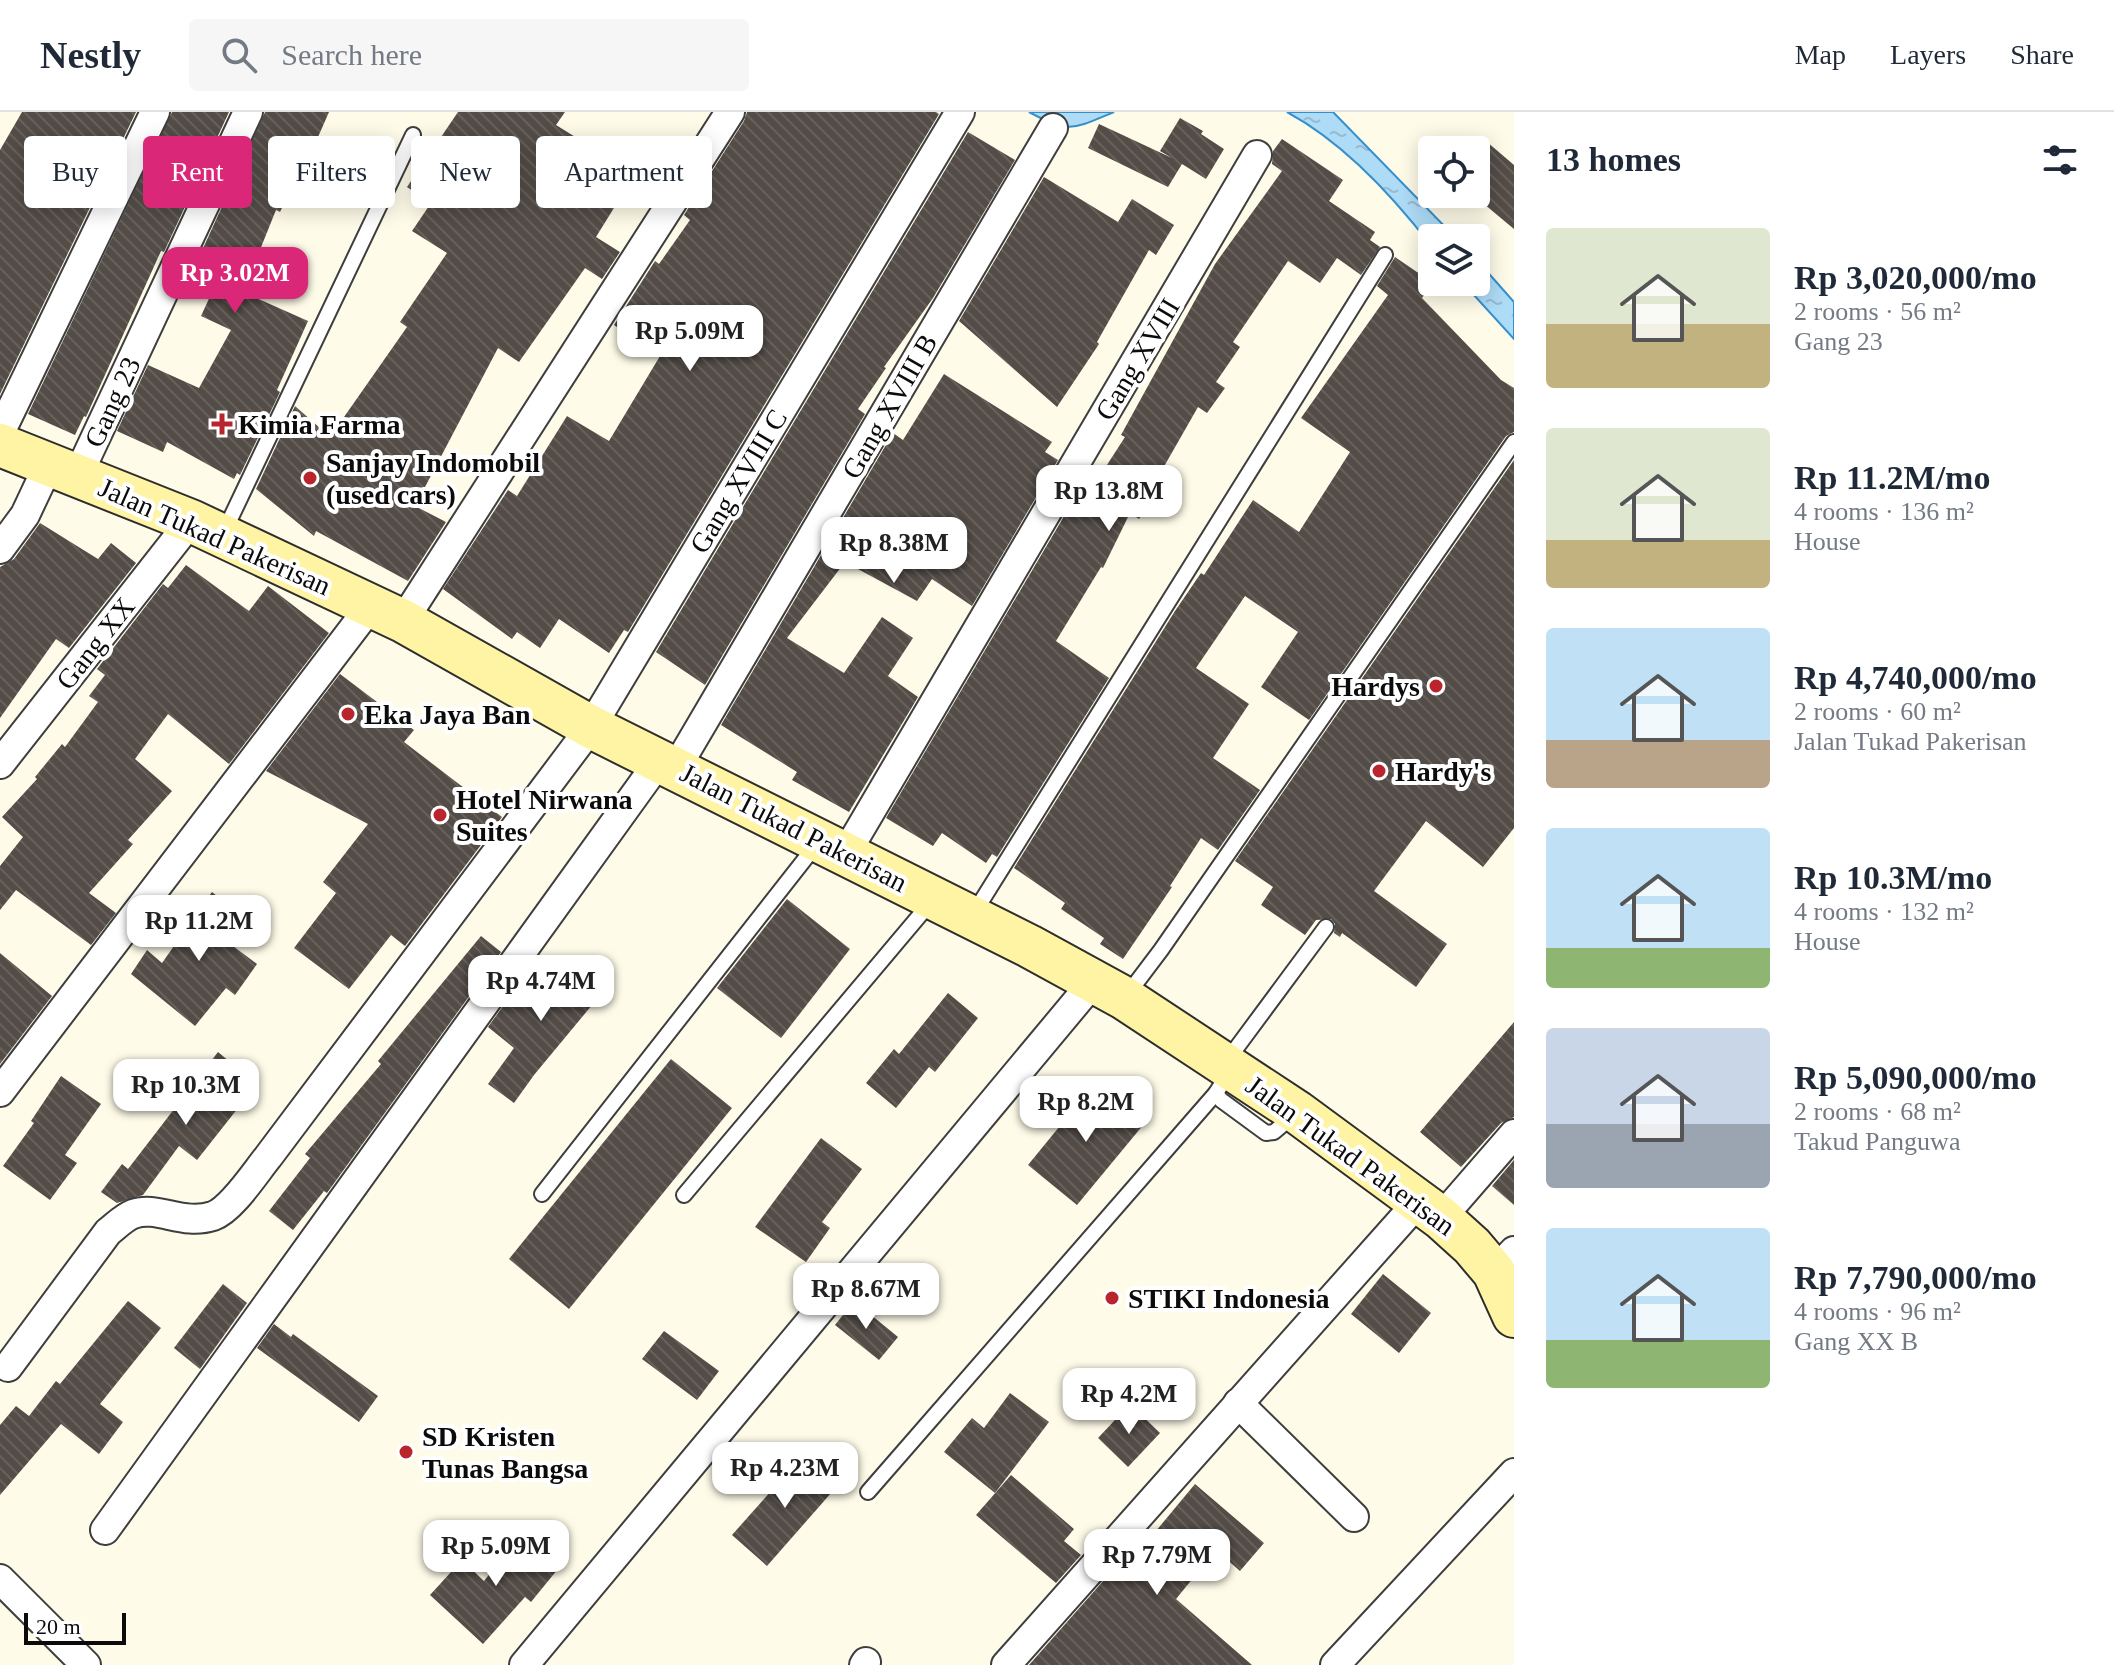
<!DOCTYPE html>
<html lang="en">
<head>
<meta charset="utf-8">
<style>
	body { margin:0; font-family:Georgia,serif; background:#f6f6f7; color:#1f2937; height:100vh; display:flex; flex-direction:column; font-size:30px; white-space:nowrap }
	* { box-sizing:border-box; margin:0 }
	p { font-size:26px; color:#747a83 }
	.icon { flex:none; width:44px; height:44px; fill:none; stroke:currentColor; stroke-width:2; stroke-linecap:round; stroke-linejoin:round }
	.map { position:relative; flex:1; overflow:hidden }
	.panel { display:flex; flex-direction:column; background:#fff; width:600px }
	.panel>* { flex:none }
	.banner { position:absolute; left:24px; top:24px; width:760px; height:72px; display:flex; gap:16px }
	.tools { position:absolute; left:1418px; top:24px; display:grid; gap:16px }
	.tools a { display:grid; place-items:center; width:72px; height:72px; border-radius:8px; background:#fff; box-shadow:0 4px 20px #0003; font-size:40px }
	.scale { position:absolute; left:24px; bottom:20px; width:102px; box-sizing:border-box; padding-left:8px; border:4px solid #0b0b0b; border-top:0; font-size:22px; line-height:28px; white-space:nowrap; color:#0b0b0b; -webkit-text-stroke:6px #fff; paint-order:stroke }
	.price { position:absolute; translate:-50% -68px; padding:0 18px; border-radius:16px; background:#fff; color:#222; font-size:26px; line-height:52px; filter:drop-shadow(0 2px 4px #0008) }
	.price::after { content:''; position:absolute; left:50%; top:48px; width:24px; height:18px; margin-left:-12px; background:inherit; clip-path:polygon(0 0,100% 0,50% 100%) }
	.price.selected { background:#db2777; color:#fff }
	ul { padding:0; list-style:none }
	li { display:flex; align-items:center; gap:24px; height:200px; padding:0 32px }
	li span { display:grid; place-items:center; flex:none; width:224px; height:160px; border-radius:8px; color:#555 }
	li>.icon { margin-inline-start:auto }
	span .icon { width:96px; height:96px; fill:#fffc; stroke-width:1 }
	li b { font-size:34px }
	h2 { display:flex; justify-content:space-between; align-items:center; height:96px; padding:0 32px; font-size:34px }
	.chip { padding:0 28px; border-radius:8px; background:#fff; box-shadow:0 4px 20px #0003; font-size:28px; line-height:72px }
	.chip.selected { background:#db2777; color:#fff }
	header { display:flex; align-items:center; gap:48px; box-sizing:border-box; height:112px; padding:0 40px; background:#fff; border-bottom:2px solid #e0e1e3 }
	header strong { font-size:38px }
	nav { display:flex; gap:44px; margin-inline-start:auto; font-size:28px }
	.search { width:560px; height:72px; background:#f6f6f7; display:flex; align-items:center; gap:20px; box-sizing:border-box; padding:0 28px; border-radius:8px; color:#747a83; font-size:30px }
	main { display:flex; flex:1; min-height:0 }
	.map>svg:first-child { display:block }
	.water { fill:url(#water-ripples); stroke:#3591cd; stroke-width:2 }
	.building { fill:url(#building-back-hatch) }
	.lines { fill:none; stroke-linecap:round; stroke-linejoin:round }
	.lane-casing { stroke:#3e3e3e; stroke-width:18 }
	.street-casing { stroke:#3e3e3e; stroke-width:32 }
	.secondary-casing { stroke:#2d2d2d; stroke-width:46 }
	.lane { stroke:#fff; stroke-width:14 }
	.street { stroke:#fff; stroke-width:28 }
	.secondary { stroke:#fff4a4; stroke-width:42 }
	.poi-dot { fill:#ba242c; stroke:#fff; stroke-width:3 }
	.labels { text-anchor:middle; stroke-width:8; stroke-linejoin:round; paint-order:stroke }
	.street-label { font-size:28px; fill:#0b0b0b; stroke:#fff }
	.poi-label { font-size:28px; font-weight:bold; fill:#0b0b0b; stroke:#fff; text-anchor:start }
</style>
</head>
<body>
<header>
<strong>Nestly</strong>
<div class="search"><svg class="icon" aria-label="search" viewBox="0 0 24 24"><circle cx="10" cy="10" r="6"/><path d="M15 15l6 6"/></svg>Search here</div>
<nav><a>Map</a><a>Layers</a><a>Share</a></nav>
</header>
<main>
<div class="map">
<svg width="1514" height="1553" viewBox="0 0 1514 1553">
	<defs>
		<pattern id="water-ripples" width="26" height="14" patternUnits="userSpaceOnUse" patternTransform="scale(2)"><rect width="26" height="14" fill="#aedbf6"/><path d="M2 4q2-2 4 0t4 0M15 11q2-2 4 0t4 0" fill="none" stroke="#94bbd2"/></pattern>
		<pattern id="building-back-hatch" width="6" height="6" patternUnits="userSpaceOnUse" patternTransform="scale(2)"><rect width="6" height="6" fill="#534c47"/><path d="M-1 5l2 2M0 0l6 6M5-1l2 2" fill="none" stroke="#67615d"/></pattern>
	</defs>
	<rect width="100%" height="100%" fill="#fffbe9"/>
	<g class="water">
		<path d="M1029,0h85c-41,17 -44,22 -85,0z"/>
		<path d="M1287,0h46l123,126h-24v9c-39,-51 -88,-104 -145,-135z"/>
		<polygon points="1476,147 1514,190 1514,227 1462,170 1476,170"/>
	</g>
	<g class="building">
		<polygon points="22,0 136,0 0,282 0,38"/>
		<polygon points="172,0 229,0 164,140 161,139 86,305 84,304 75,323 28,302"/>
		<polygon points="265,0 329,0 300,66 297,65 280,100 276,98 243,180 308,209 277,278 280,280 240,363 237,361 234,367 167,330 163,340 117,319 148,253 199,276 231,218 201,204 219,165 195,154"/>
		<polygon points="458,0 565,0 556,13 635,62 596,125 620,140 602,167 585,156 519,250 498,236 415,394 446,410 408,469 316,419 314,424 256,377 295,294 330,325 407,215 400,210 447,141 412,119 431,91 407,75"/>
		<polygon points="747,0 936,0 939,2 628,520 624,518 609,541 559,507 540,536 517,520 512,527 443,477 508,378 517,384 567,304 609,329 660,244 614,213 655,149 659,152 690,108 684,103 744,9"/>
		<polygon points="1180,6 1203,19 1201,22 1224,37 1206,67 1182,52 1168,75 1088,36 1099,12 1172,46 1160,39"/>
		<polygon points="968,20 1015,48 933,186 884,255 886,256 858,297 865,302 705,573 656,540"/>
		<polygon points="1480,24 1514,53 1514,117 1472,82 1476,82 1476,38 1468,38"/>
		<polygon points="1282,27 1343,68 1329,89 1375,120 1370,128 1380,135 1361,163 1337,146 1320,171 1288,149 1233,230 1240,235 1216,270 1225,276 1207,301 1198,295 1162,358 1168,362 1139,407 1130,401 1103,456 1101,455 1056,529 1109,566 997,745 992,742 986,751 942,721 933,734 886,706 1086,367 1094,373 1125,325 1121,323 1215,152 1282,59 1272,52 1273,39"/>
		<polygon points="1044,65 1118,110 1132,87 1174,113 1156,143 1149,138 1097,230 1099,232 1057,295 959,209"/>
		<polygon points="1395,145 1433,171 1422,186 1501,268 1514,276 1514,320 1506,324 1309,608 1261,575 1298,520 1245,484 1196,556 1249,592 1213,646 1260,678 1218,738 1201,726 1170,774 1172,775 1123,847 1100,832 1104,826 1061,797 1065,791 1014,756 1175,499 1201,461 1204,463 1253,388 1299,420 1350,340 1301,306 1388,183 1377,174"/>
		<polygon points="944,262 1052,330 1045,340 1058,348 972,494 932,467 917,489 845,450 787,526 844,561 882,505 913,526 888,564 918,585 849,700 792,668 797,660 721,613 893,321 903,328"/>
		<polygon points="1514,348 1514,716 1483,755 1426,709 1374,779 1447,832 1416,875 1342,821 1340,825 1334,821 1335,812 1331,807 1316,808 1305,823 1261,793 1273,775 1235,749"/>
		<polygon points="40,411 98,447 111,431 136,451 69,536 56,527 0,606 0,455 14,447"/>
		<polygon points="186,453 249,499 268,474 329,521 229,652 168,602 135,647 172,679 128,728 133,732 89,781 116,801 91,833 16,778 0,798 0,754 23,725 2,705 37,667 35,665 62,632 65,635 98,590 89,584 105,563 97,557 163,472 168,476"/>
		<polygon points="340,562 414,618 404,630 502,705 405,834 391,823 349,877 294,836 336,781 323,770 368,712 266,659"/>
		<polygon points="212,780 247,809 229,831 257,852 235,883 226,876 195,914 131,862 147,838 162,851"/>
		<polygon points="787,787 850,837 781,926 717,876"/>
		<polygon points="481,824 501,840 327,1081 324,1079 293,1118 269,1099 310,1046 305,1042 381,952 378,949"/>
		<polygon points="0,841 52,884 0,952"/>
		<polygon points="571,845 607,875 534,963 514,991 488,972 514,936 488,915 527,861 546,876"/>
		<polygon points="948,881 978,906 935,960 929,955 896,996 866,971 894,937 899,942"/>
		<polygon points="1514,910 1514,1005 1501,1011 1461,1055 1420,1020"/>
		<polygon points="218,940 257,972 197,1048 179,1034 143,1083 117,1091 101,1080 122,1052 128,1057"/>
		<polygon points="671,947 732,996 569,1197 509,1147"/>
		<polygon points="61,964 101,992 65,1043 77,1051 50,1088 3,1054 34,1011 31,1009"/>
		<polygon points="1095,971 1144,1012 1077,1093 1028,1053"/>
		<polygon points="821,1026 862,1057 822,1110 830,1116 806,1150 755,1115"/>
		<polygon points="1514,1048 1514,1093 1492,1074"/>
		<polygon points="1383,1162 1431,1201 1399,1241 1351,1202"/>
		<polygon points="223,1172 247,1191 200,1257 174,1236"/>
		<polygon points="128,1189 161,1216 100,1292 123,1310 99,1342 61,1312 0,1383 0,1313 16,1294 29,1304 56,1269 60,1272"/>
		<polygon points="854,1189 898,1225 879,1248 835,1213"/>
		<polygon points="274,1212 291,1225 293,1222 378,1284 359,1310 257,1236"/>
		<polygon points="664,1219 719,1259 697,1288 642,1247"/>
		<polygon points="1010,1281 1049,1310 995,1381 944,1340 972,1306 984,1316"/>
		<polygon points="1130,1292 1160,1321 1128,1355 1098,1326"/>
		<polygon points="804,1342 839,1372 767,1454 732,1423"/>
		<polygon points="1011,1363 1074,1417 1064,1429 1081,1443 1056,1471 976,1403"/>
		<polygon points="1195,1372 1264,1431 1240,1459 1216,1438 1176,1487 1252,1553 1029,1553 1120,1450 1126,1455"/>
		<polygon points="523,1420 562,1452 531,1490 525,1485 483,1532 430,1483 462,1448 484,1469"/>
	</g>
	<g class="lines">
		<defs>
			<g id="lane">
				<polyline points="224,420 413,23"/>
				<polyline points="974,801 1385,143"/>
				<polyline points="1127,883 1161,838 1514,330"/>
				<polyline points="1226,950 1326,815"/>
				<polyline points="1221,973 1216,981 1221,988 1266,1021 1274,1020 1294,1003"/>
				<polyline points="542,1082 816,733"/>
				<polyline points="684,1083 931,790"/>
				<polyline points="868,1380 1216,981"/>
			</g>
			<g id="street">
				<polyline points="0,321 155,0"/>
				<polyline points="78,363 248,0"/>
				<polyline points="0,437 25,403 49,352"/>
				<polyline points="403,509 730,0"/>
				<polyline points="0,652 191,409"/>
				<polyline points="676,656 1053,16"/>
				<polyline points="846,741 1257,43"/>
				<polyline points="0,980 370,495"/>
				<polyline points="1441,1106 1514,1022"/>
				<polyline points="1494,1160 1514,1139"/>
				<path d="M8,1255l100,-135c8,-6 15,-14 25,-18 25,-9 49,12 80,2 19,-7 42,-43 55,-59l323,-430 369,-615"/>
				<polyline points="1238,1291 1354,1405"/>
				<polyline points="105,1418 660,648"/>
				<polyline points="0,1467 86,1553"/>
				<polyline points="524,1553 1094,869"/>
				<polyline points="864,1553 866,1550"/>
				<polyline points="1006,1553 1419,1089"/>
				<polyline points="1335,1553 1514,1361"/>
			</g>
			<polyline id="secondary" points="0,333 191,409 403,509 591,615 1029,834 1124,886 1297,1000 1441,1106 1472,1134 1494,1160 1514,1204"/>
		</defs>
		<use href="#lane" class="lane-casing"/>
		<use href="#street" class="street-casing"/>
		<use href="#secondary" class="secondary-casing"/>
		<use href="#lane" class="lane"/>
		<use href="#street" class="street"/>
		<use href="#secondary" class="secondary"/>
	</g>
	<g class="poi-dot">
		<path d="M218 300h8v8h8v8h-8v8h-8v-8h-8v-8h8z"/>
		<circle cx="310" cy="366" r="8"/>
		<circle cx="1436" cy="574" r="8"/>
		<circle cx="348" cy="602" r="8"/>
		<circle cx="1379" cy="659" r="8"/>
		<circle cx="440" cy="703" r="8"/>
		<circle cx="1112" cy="1186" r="8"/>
		<circle cx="406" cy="1340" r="8"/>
	</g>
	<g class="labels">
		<g class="street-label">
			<text transform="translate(1137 247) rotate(-59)" y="10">Gang XVIII</text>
			<text transform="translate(112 290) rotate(-65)" y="10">Gang 23</text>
			<text transform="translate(889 294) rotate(-60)" y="10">Gang XVIII B</text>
			<text transform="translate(738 369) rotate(-59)" y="10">Gang XVIII C</text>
			<text transform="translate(215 424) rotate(24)" y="10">Jalan Tukad Pakerisan</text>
			<text transform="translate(95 531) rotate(-52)" y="10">Gang XX</text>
			<text transform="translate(794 715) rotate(27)" y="10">Jalan Tukad Pakerisan</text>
			<text transform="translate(1351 1043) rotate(36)" y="10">Jalan Tukad Pakerisan</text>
		</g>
		<g class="poi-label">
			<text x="238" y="322">Kimia Farma</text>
			<text x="326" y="360">Sanjay Indomobil<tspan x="326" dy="32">(used cars)</tspan></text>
			<text x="1420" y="584" text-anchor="end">Hardys</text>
			<text x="364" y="612">Eka Jaya Ban</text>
			<text x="1395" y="669">Hardy's</text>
			<text x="456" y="697">Hotel Nirwana<tspan x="456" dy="32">Suites</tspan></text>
			<text x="1128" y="1196">STIKI Indonesia</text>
			<text x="422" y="1334">SD Kristen<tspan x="422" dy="32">Tunas Bangsa</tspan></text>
		</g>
	</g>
</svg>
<div class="tools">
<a><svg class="icon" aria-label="locate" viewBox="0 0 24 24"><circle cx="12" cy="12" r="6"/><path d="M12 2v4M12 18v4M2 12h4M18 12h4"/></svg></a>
<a><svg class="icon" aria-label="layers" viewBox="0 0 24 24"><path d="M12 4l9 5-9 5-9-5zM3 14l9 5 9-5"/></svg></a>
</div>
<div class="scale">20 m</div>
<b class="price selected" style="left:235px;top:203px">Rp 3.02M</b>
<b class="price" style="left:690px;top:261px">Rp 5.09M</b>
<b class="price" style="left:1109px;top:421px">Rp 13.8M</b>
<b class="price" style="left:894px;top:473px">Rp 8.38M</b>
<b class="price" style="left:199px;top:851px">Rp 11.2M</b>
<b class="price" style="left:541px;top:911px">Rp 4.74M</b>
<b class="price" style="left:186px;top:1015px">Rp 10.3M</b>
<b class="price" style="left:1086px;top:1032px">Rp 8.2M</b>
<b class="price" style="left:866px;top:1219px">Rp 8.67M</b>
<b class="price" style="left:1129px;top:1324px">Rp 4.2M</b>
<b class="price" style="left:785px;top:1398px">Rp 4.23M</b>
<b class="price" style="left:496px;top:1476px">Rp 5.09M</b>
<b class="price" style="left:1157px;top:1485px">Rp 7.79M</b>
<div class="banner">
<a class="chip">Buy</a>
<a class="chip selected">Rent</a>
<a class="chip">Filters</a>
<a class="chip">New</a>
<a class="chip">Apartment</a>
</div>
</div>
<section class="panel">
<h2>13 homes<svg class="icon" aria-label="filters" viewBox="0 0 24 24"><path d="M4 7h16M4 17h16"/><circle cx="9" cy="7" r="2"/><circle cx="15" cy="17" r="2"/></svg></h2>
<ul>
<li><span style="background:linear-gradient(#dfe7d0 60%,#c2b280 0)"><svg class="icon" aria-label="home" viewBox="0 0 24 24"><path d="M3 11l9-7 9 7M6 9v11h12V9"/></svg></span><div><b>Rp 3,020,000/mo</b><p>2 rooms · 56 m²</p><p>Gang 23</p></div></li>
<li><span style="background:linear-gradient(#dfe7d0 70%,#c2b280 0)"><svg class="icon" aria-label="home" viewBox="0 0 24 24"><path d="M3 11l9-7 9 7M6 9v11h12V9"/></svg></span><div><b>Rp 11.2M/mo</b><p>4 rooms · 136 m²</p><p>House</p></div></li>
<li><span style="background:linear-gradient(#bfe0f5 70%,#b9a48a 0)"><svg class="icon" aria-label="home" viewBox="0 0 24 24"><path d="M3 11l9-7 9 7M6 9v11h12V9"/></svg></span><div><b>Rp 4,740,000/mo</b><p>2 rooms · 60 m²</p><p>Jalan Tukad Pakerisan</p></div></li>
<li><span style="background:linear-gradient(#bfe0f5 75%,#8fb573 0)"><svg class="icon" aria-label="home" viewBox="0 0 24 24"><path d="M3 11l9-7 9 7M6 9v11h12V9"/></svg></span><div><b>Rp 10.3M/mo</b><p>4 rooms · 132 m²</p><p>House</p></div></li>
<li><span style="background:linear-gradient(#c9d6e8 60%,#9aa5b1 0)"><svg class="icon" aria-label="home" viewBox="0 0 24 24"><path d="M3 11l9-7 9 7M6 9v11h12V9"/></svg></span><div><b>Rp 5,090,000/mo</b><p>2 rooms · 68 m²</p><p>Takud Panguwa</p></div></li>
<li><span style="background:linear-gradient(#bfe0f5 70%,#8fb573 0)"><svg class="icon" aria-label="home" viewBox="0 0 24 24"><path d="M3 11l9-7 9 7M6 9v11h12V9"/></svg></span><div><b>Rp 7,790,000/mo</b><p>4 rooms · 96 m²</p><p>Gang XX B</p></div></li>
</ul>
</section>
</main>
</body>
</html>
